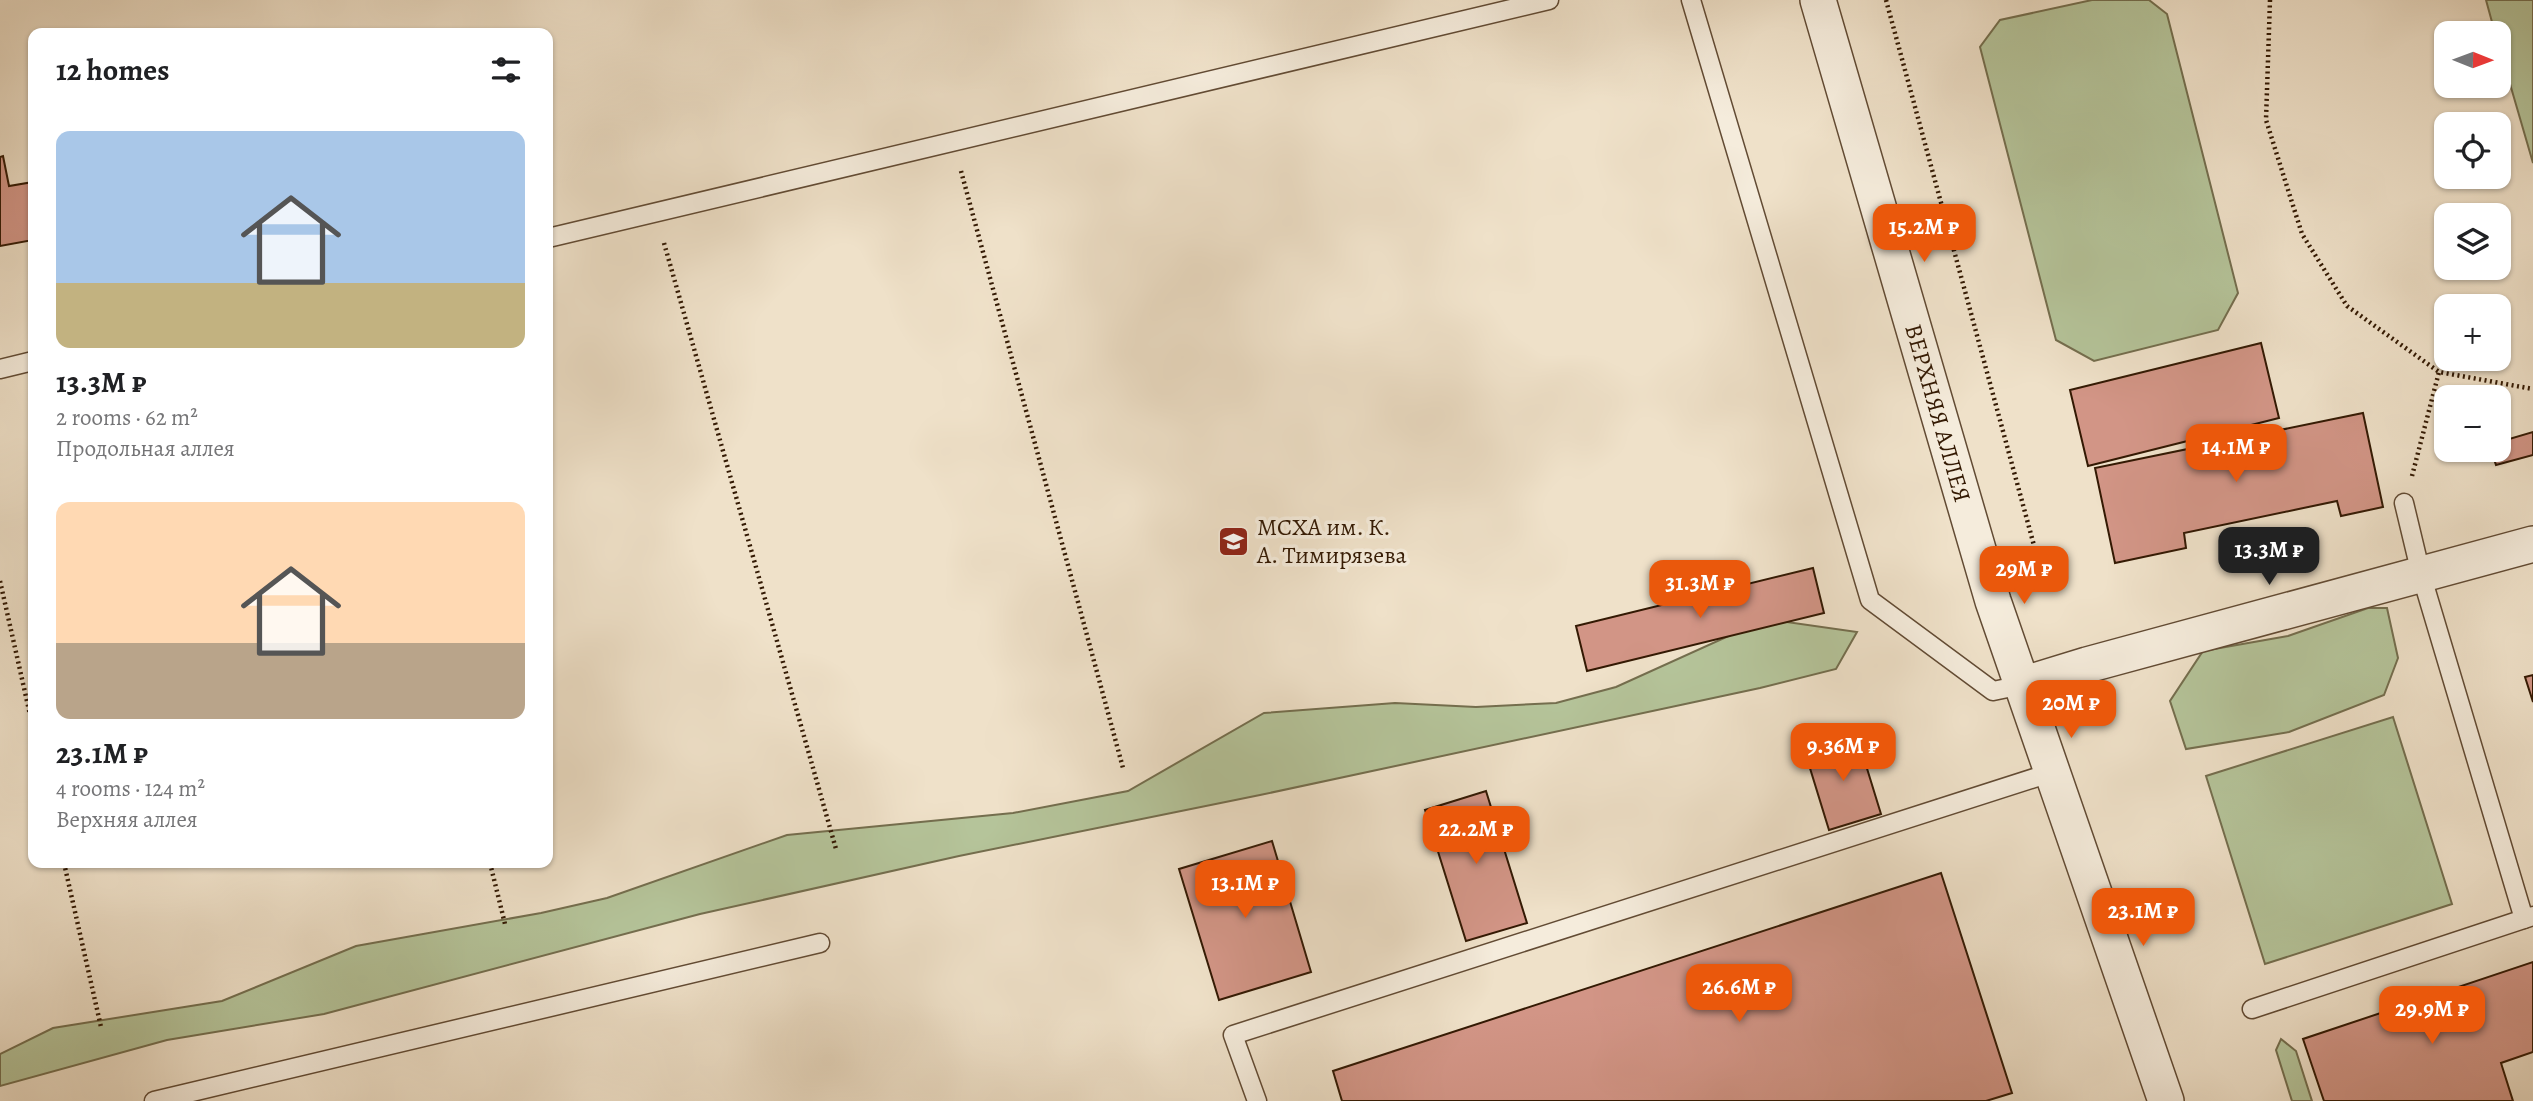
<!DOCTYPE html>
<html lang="en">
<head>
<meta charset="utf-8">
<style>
	body { margin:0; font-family:Alegreya,serif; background:#f2f2f2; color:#202124; height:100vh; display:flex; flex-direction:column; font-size:26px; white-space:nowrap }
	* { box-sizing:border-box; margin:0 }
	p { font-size:23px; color:#757577 }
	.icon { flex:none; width:38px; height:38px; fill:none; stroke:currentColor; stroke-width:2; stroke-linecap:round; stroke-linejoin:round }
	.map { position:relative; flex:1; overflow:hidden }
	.side { position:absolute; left:28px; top:28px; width:525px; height:840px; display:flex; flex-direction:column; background:#fff; border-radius:14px; box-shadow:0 2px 5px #0004 }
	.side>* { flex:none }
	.needle { width:46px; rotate:91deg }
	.fabs { position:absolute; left:2434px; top:21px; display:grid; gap:14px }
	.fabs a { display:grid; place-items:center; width:77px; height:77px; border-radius:14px; background:#fff; box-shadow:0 2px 5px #0004; font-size:35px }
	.price { position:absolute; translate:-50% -60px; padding:0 16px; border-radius:14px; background:#ea580c; color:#fff; font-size:23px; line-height:46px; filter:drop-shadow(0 2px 4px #0008) }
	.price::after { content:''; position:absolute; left:50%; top:42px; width:21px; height:16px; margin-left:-10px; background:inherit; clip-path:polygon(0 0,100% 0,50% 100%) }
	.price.active { background:#222; color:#fff }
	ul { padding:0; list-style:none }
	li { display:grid; align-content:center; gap:14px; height:371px; padding:0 28px }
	li span { display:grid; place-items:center; height:217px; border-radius:14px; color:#555 }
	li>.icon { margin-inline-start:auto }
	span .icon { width:126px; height:126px; fill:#fffc; stroke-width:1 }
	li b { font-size:30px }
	h2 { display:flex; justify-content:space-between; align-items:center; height:84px; padding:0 28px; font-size:30px }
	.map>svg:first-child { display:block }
	.green { fill:#b5c49a; stroke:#746e4e; stroke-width:2 }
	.building { fill:#d29586; stroke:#331903; stroke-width:2 }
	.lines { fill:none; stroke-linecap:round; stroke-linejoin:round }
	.service-casing { stroke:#624b34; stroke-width:21 }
	.minor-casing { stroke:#624b34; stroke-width:38 }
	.path { stroke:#331903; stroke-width:4.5; stroke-dasharray:2 3.5; stroke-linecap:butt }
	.service { stroke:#f5ecdc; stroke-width:18 }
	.minor { stroke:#f5ecdc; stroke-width:35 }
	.labels { text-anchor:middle; stroke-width:7; stroke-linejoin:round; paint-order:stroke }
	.street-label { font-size:24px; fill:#331903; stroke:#f5ecdc }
	.poi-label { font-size:24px; fill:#331903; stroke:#f5ecdc; text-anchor:start }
</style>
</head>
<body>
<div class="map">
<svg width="2533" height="1101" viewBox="0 0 2533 1101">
	<rect width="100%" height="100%" fill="#efe1c9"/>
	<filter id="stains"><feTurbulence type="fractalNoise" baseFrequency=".00286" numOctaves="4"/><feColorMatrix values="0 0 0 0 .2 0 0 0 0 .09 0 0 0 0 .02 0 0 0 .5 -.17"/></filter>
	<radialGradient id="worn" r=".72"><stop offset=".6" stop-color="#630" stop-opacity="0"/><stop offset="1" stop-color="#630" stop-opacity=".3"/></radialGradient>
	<g class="green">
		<polygon points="2092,0 2149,0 2167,14 2238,293 2218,330 2094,361 2056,340 1980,47 2000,20"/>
		<polygon points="2486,0 2533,0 2533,163 2499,46 2499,33 2495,33"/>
		<polygon points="2368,608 2387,608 2398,658 2384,695 2289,732 2186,749 2170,701 2203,651 2288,636"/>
		<polygon points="1766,619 1857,632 1836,669 1760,688 1260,795 959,856 700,914 324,1014 167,1040 0,1086 0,1054 53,1028 222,1001 356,946 541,913 607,898 787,835 1013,813 1128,791 1264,713 1395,703 1476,707 1556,703 1616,687"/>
		<polygon points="2393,717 2452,904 2265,964 2206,776"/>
		<polygon points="2281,1039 2296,1051 2312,1101 2292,1101 2276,1050"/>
	</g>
	<g class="building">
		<polygon points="3,156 9,186 33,182 33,240 0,246 0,157"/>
		<polygon points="2261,343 2279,418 2088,466 2070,390"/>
		<polygon points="2363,413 2383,507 2341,516 2337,501 2184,533 2186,548 2115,563 2095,468"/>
		<polygon points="2533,432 2533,455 2496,465 2491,450 2499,450 2499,442"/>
		<polygon points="1813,568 1824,613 1587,671 1576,626"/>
		<polygon points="2533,675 2533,702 2525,677"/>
		<polygon points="1857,736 1881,814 1829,830 1805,752"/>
		<polygon points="1486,791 1527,923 1466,941 1425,810"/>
		<polygon points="1272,841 1311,972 1219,1000 1179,869"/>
		<polygon points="1941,873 2012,1093 1986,1101 1342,1101 1333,1071"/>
		<polygon points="2533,962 2533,1052 2501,1063 2513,1101 2324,1101 2303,1039"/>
	</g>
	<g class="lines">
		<defs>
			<g id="service">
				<polyline points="1691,0 1870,600 1993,691 2022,685"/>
				<polyline points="548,238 1549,0"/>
				<polyline points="0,369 33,361"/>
				<polyline points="2404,503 2421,574 2524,919"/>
				<polyline points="2252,1009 2533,916"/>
				<polyline points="154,1101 820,943"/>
				<polyline points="1257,1101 1233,1035 2053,772"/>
			</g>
			<g id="minor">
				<polyline points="1818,0 1993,601 2166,1101"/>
				<polyline points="2022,685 2087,665 2533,544"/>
			</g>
		</defs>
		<use href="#service" class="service-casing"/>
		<use href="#minor" class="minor-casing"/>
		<g class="path">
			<polyline points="1886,0 2045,586"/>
			<polyline points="2270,0 2266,120 2302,234 2347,306 2439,372 2533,389"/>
			<polyline points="961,171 1123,768"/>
			<polyline points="664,243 836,849"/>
			<polyline points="2412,476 2439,372"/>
			<polyline points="0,581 33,728"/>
			<polyline points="64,863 101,1027"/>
			<polyline points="490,863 505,924"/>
		</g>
		<use href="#service" class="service"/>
		<use href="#minor" class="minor"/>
	</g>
	<defs>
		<symbol id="university-square" viewBox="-11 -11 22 22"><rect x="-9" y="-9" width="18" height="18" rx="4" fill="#8f2418" stroke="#f5ecdc"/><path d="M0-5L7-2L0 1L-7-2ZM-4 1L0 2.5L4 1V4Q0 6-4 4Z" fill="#fff"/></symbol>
	</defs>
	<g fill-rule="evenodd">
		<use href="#university-square" x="1216" y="524" width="35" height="35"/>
	</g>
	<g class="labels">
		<g class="street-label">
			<text transform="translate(1938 413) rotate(74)" y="8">ВЕРХНЯЯ АЛЛЕЯ</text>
		</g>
		<g class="poi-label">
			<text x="1257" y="535">МСХА им. К.<tspan x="1257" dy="28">А. Тимирязева</tspan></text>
		</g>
	</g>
	<rect width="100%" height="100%" filter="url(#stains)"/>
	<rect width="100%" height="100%" fill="url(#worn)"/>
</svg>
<div class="fabs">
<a><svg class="needle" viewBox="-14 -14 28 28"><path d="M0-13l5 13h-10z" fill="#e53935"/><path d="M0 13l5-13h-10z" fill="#757577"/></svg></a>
<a><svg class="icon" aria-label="locate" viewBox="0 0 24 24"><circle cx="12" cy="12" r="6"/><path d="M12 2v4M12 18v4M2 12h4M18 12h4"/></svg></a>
<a><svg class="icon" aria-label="layers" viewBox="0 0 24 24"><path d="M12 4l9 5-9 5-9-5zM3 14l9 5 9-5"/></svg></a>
<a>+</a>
<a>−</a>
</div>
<b class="price" style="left:1924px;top:264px">15.2M ₽</b>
<b class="price" style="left:2236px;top:484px">14.1M ₽</b>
<b class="price active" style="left:2269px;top:587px">13.3M ₽</b>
<b class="price" style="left:2024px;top:606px">29M ₽</b>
<b class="price" style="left:1700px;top:620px">31.3M ₽</b>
<b class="price" style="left:2071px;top:740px">20M ₽</b>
<b class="price" style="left:1843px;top:783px">9.36M ₽</b>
<b class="price" style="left:1476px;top:866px">22.2M ₽</b>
<b class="price" style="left:1245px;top:920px">13.1M ₽</b>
<b class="price" style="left:2143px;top:948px">23.1M ₽</b>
<b class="price" style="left:1739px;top:1024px">26.6M ₽</b>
<b class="price" style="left:2432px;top:1046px">29.9M ₽</b>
<section class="side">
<h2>12 homes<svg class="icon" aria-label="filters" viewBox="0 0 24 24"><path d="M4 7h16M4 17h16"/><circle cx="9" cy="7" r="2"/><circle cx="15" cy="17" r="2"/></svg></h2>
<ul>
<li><span style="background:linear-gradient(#a9c7e8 70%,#c2b280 0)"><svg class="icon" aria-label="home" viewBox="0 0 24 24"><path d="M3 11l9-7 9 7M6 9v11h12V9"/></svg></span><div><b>13.3M ₽</b><p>2 rooms · 62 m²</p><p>Продольная аллея</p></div></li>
<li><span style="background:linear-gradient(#ffd9b3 65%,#b9a48a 0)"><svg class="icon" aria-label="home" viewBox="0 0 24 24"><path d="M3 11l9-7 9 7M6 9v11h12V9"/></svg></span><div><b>23.1M ₽</b><p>4 rooms · 124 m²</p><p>Верхняя аллея</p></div></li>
</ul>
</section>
</div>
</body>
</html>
